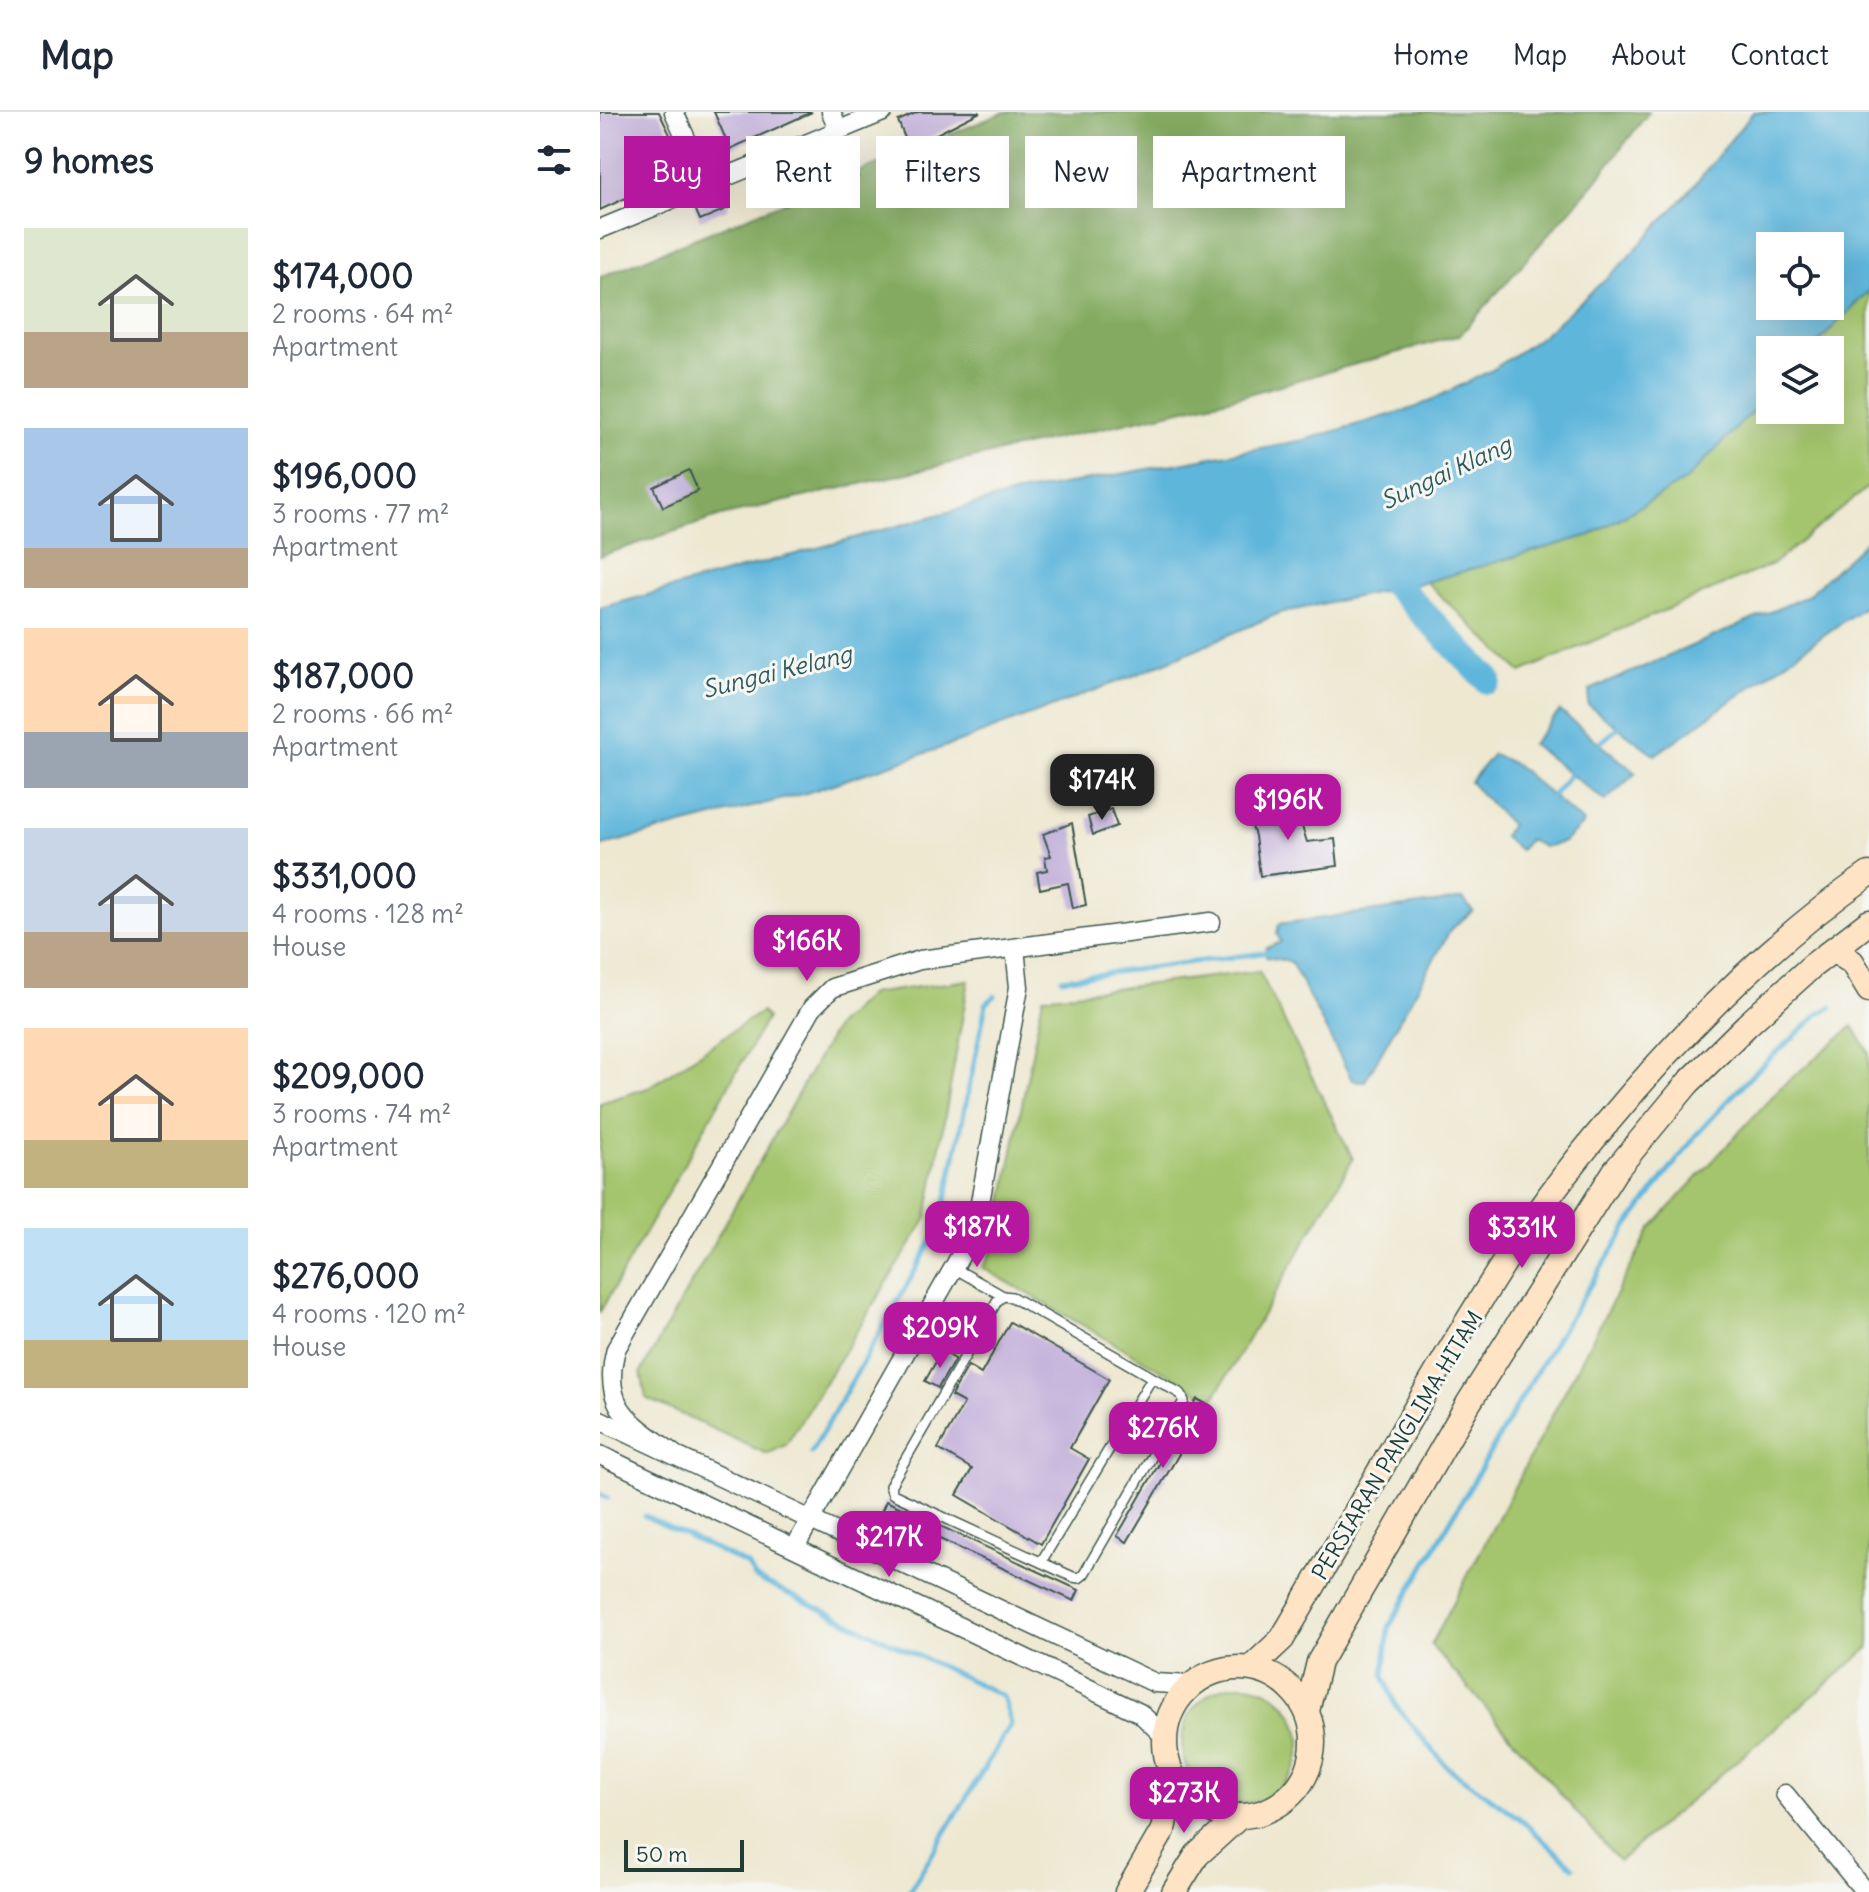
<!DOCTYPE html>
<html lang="en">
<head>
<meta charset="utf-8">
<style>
	body { margin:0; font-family:Delius,sans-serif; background:#f6f6f7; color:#1f2937; height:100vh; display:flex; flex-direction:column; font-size:30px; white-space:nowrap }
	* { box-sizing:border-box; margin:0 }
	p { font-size:26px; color:#747a83 }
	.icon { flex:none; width:44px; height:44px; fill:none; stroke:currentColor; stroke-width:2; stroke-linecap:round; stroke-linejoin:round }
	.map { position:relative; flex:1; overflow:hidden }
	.panel { display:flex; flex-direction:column; background:#fff; width:600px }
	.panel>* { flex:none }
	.hud { position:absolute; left:24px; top:24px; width:760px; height:72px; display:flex; gap:16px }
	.buttons { position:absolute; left:1156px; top:120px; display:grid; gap:16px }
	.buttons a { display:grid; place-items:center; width:88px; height:88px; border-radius:0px; background:#fff; box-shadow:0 8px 32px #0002; font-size:40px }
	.scale { position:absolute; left:24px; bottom:20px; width:120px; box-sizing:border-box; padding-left:8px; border:4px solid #1f3d34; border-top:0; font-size:22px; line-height:28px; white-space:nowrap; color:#1f3d34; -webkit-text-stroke:6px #f6f6f2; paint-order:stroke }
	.price { position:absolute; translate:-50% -68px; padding:0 18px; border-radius:16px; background:#b5179e; color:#fff; font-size:26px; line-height:52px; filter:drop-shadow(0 2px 4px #0008) }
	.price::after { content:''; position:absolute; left:50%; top:48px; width:24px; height:18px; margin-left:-12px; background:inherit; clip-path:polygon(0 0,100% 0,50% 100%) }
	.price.on { background:#222; color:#fff }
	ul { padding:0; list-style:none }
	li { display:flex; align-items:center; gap:24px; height:200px; padding:0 24px }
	li span { display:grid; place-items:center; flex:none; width:224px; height:160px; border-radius:0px; color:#555 }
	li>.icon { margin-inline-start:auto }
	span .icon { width:96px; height:96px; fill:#fffc; stroke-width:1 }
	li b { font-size:34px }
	h2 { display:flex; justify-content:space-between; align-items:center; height:96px; padding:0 24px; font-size:34px }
	.pill { padding:0 28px; border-radius:0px; background:#fff; box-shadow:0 8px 32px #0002; font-size:28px; line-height:72px }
	.pill.on { background:#b5179e; color:#fff }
	header { display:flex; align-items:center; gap:48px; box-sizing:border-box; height:112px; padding:0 40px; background:#fff; border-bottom:2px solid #e0e1e3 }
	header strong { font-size:38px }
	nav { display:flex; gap:44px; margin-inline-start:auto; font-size:28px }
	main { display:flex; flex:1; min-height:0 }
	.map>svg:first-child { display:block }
	.green { fill:#a4c56d; stroke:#628150; stroke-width:2 }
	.forest { fill:#83aa60; stroke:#51744a; stroke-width:2 }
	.water { fill:#5eb6db; stroke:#3e7a88; stroke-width:2; fill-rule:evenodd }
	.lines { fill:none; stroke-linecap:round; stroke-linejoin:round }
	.stream { stroke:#5eb6db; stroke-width:5 }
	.river { stroke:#5eb6db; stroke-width:28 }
	.building { fill:#c2b0da }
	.lane-casing { stroke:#3e574c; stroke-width:12 }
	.street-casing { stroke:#3e574c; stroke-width:21 }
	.secondary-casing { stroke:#3e574c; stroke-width:27 }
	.lane { stroke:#fff; stroke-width:9 }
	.street { stroke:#fff; stroke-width:18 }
	.secondary { stroke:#fee4c5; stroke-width:24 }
	.labels { text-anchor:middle; stroke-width:6; stroke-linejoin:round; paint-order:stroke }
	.street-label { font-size:22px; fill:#1f3d34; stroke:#f6f6f2 }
	.water-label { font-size:24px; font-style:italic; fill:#2f5b5e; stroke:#f6f6f2 }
</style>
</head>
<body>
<header>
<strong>Map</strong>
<nav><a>Home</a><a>Map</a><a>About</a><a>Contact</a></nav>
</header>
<main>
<section class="panel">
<h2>9 homes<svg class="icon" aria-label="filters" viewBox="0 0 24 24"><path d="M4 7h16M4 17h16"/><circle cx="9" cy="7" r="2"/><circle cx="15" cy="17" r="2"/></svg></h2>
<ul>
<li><span style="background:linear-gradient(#dfe7d0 65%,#b9a48a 0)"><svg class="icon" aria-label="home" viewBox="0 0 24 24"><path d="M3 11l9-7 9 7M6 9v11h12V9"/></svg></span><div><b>$174,000</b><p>2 rooms · 64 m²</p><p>Apartment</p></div></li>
<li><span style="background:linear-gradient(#a9c7e8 75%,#b9a48a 0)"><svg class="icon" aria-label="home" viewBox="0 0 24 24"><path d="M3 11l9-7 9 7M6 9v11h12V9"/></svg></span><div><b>$196,000</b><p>3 rooms · 77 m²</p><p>Apartment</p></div></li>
<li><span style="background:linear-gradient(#ffd9b3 65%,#9aa5b1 0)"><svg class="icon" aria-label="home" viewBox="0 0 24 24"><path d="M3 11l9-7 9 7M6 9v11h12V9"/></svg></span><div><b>$187,000</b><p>2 rooms · 66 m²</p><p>Apartment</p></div></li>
<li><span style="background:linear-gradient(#c9d6e8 65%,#b9a48a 0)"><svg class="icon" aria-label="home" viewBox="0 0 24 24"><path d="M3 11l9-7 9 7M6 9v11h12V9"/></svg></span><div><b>$331,000</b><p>4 rooms · 128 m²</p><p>House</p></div></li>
<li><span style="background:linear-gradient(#ffd9b3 70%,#c2b280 0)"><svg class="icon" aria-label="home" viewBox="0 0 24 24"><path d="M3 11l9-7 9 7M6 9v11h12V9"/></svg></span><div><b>$209,000</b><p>3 rooms · 74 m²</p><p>Apartment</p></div></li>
<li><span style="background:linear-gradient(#bfe0f5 70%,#c2b280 0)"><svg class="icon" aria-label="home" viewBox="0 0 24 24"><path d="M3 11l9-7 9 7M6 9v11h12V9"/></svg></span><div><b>$276,000</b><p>4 rooms · 120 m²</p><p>House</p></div></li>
</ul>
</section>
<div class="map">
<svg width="1269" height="1780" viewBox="0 0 1269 1780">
	<rect width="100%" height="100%" fill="#f6f6f2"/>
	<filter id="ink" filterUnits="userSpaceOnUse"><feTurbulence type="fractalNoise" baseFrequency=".0125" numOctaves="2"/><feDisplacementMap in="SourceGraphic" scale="16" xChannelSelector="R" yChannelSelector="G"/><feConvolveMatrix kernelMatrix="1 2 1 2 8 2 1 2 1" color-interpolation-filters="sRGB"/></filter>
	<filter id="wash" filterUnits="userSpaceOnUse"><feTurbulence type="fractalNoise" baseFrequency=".006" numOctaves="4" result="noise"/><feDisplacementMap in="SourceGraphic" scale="32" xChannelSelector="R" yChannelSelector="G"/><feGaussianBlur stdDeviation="1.8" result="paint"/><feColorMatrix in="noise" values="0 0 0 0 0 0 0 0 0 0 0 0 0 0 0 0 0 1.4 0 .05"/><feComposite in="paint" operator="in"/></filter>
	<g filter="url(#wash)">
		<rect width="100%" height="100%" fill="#eee8d1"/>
		<g class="green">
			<polygon points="1269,178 1269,374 1173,452 921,560 826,470 991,423 1086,368 1170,281 1170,298 1230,298 1230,238 1211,238"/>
			<polygon points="659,859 753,1047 613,1288 383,1156 394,1136 443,885"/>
			<polygon points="369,868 327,1106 186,1333 167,1342 46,1286 41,1260 236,914 270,882"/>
			<polygon points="161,900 167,906 0,1200 0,991 48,976"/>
			<polygon points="1253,914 1269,941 1269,1536 1019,1749 831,1533 1051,1116 1180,976"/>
			<circle cx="641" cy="1632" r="59"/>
		</g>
		<polygon class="forest" points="405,0 1049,0 995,70 860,223 641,284 121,404 0,444 0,165"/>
		<g class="water">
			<path d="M1153,0h116v178l-58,60h-41v43l-84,87 -96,55 -164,47 -146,31 -147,63 -174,66 -153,51 -206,53v-238l413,-114 291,-54 113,-33 75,-37 50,-34 76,-68 70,-75zM1230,134v60h-60v-60z"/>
			<polygon points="1269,426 1269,491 1055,643 988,593 990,578 1207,484"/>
			<polygon points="960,599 1036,661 1005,689 932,632"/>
			<polygon points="893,642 916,653 984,711 964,730 943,735 929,727 920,738 903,724 911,713 870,670"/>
			<polygon points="863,787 873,799 851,817 765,969 752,968 691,850 666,845 666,836 681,830 677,822 679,812"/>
		</g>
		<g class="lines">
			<g class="stream">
				<polyline points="996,634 1022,612"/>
				<polyline points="949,688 973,659"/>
				<polyline points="462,867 671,840"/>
				<polyline points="211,1341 341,1113 386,892 395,884"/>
				<polyline points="0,1382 8,1386"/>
				<polyline points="45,1404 148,1453 155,1466 403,1584 411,1612 309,1780"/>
				<polyline points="973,1755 919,1706 847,1655 796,1594 784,1564 789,1515 948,1240 1029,1112 1096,1023 1152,963 1220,901 1232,895"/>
			</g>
			<polyline class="river" points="771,448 888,568"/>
		</g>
		<g id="blocks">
			<g class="building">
				<polygon points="0,0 59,0 77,37 57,46 67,67 0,98"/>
				<polygon points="114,0 212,0 130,37"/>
				<polygon points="318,0 380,0 309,36 298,9"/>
				<polygon points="248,41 258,65 246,70 236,46"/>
				<polygon points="124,82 129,96 100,108 94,94"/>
				<polygon points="89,358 98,379 63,395 54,375"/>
				<polygon points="693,687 707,730 735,727 738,754 660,764 655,724 648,702"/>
				<polygon points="511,697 517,714 493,723 488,705"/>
				<polygon points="472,711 486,793 473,796 468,771 440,777 437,760 447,758 445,745 451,744 443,722"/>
				<polygon points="410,1210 509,1267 470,1336 489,1347 441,1432 357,1383 372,1357 338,1337 364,1291 351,1284 368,1254 381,1262"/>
				<polygon points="342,1239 355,1247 338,1276 325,1269"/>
				<polygon points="597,1287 608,1293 527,1430 517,1424"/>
				<polygon points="286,1389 479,1478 474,1489 281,1400"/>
			</g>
		</g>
	</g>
	<g filter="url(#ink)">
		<use href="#blocks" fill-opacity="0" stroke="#3e574c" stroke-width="2"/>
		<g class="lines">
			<defs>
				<g id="lane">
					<polyline points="354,1156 403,1184"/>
					<polygon points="403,1184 412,1185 581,1282 584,1289 484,1462 479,1466 473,1465 293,1382 290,1374 397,1189"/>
					<polyline points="323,1210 370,1236"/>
					<polyline points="441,1450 552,1266"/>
				</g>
				<g id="street">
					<polyline points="74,0 107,73"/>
					<polyline points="231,0 239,18"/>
					<polyline points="0,117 283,0"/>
					<polyline points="0,1308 555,1571 591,1573"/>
					<polyline points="0,1343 540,1601 565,1625"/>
					<path d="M75,1343c-42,-32 -75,-45 -59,-106l196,-341 20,-20 88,-28 291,-38"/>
					<polyline points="195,1435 375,1118 419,875 415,836"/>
					<polyline points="1185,1682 1265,1780"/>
				</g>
				<g id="secondary">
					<polyline points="1233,838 1252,850 1269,878"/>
					<circle cx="639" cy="1630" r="74"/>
					<path d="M651,1556l31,-29c78,-131 151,-267 234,-395 27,-42 59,-83 91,-121 77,-93 162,-180 262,-249"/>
					<polyline points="707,1599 719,1550 868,1292 1015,1059 1088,971 1147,913 1212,854 1269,810"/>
					<polyline points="527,1780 563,1718 573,1664"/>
					<polyline points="574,1780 597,1743 640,1704"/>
				</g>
			</defs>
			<use href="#lane" class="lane-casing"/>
			<use href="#street" class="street-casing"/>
			<use href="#secondary" class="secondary-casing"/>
			<use href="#lane" class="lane"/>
			<use href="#street" class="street"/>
			<use href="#secondary" class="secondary"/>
		</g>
	</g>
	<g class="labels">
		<g class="street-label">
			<text transform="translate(797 1333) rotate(-59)" y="8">PERSIARAN PANGLIMA HITAM</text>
		</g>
		<g class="water-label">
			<text transform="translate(846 361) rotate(-25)" y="8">Sungai Klang</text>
			<text transform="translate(177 560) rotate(-14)" y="8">Sungai Kelang</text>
		</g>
	</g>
</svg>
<div class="buttons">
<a><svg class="icon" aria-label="locate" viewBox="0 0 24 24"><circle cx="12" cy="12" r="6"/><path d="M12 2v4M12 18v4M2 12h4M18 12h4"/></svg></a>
<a><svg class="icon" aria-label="layers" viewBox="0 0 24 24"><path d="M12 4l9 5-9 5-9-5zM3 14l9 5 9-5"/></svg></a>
</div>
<div class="scale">50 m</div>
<b class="price on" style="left:502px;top:710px">$174K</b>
<b class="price" style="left:688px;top:730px">$196K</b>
<b class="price" style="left:207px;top:871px">$166K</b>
<b class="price" style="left:377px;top:1157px">$187K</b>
<b class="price" style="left:922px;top:1158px">$331K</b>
<b class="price" style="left:340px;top:1258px">$209K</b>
<b class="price" style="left:563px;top:1358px">$276K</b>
<b class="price" style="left:289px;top:1467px">$217K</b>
<b class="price" style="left:584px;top:1723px">$273K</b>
<div class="hud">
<a class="pill on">Buy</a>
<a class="pill">Rent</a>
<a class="pill">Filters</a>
<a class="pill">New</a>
<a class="pill">Apartment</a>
</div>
</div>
</main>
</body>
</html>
